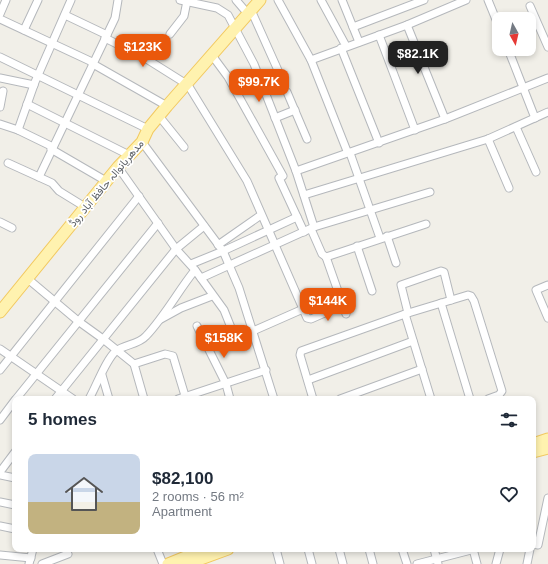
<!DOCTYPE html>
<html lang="en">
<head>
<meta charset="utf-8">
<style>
	body { margin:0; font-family:Helvetica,Vazirmatn,sans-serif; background:#f6f6f7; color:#1f2937; height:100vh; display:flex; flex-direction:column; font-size:15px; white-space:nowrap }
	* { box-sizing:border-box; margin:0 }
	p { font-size:13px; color:#747a83 }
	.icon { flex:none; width:22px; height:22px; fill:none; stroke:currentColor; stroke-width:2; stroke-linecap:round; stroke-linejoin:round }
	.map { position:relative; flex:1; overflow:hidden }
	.details { position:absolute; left:12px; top:396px; width:524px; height:156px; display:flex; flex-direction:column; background:#fff; border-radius:8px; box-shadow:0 2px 6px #0003 }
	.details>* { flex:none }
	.needle { width:26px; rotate:172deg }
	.tools { position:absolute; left:492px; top:12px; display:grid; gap:8px }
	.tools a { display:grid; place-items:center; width:44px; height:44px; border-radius:8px; background:#fff; box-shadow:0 2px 6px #0003; font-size:20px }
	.price { position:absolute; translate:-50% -34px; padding:0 9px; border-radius:8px; background:#ea580c; color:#fff; font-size:13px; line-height:26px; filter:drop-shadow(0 1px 2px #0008) }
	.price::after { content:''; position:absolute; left:50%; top:24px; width:12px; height:9px; margin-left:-6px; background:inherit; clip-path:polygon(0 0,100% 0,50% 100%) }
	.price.current { background:#222; color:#fff }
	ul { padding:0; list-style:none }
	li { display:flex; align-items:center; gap:12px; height:100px; padding:0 16px }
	li span { display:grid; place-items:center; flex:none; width:112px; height:80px; border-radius:8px; color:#555 }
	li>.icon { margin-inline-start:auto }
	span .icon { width:48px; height:48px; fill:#fffc; stroke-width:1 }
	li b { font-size:17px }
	h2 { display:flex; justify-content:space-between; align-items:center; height:48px; padding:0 16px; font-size:17px }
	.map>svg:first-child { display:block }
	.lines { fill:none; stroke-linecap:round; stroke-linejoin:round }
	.minor-casing { stroke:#b5b8bc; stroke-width:9 }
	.primary-casing { stroke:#f2c960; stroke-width:13 }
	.minor { stroke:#fff; stroke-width:7 }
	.primary { stroke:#fff2af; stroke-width:11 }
	.labels { text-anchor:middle; stroke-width:3.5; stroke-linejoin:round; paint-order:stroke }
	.street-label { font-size:11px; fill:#5f6368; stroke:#fff }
</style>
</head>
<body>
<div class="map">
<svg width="548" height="564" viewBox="0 0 548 564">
	<rect width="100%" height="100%" fill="#f1efe8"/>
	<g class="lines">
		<defs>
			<g id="minor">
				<polyline points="180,0 217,8 228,15 254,64 296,171 314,227"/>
				<polyline points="236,0 248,14"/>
				<polyline points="278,0 311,60 347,151 350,153 380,238"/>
				<polyline points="321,0 346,46"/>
				<polyline points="342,0 359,42"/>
				<polyline points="488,0 499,27"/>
				<polyline points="530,6 548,47"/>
				<polyline points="251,10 281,77"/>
				<polyline points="0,14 6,0"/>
				<polyline points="65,15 107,35"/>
				<polyline points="0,19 90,61 93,64 167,106"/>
				<polyline points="407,25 445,119"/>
				<polyline points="353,27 424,0"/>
				<polyline points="24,30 38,0"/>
				<polyline points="170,34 184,16 187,1"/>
				<polyline points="379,35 415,130"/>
				<polyline points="105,38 145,58 188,85 247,181 307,318 311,319 343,305"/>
				<polyline points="341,48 379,143"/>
				<polyline points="508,49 535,118"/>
				<polyline points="211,54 228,77 283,176 279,178 304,232"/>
				<polyline points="0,57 148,129"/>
				<polyline points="311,60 407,25 466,0"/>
				<polyline points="0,78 34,85"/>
				<polyline points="287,92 307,139"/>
				<polyline points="27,104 129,155"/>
				<polyline points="0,107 3,91"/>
				<polyline points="159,116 184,147"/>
				<polyline points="275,118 295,110"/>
				<polyline points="0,124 18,130 53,147"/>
				<polyline points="516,127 536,172"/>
				<polyline points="18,130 35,82 71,0"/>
				<polyline points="488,139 509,188"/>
				<polyline points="142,142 223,251 239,288 274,399"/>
				<polyline points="51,149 106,181"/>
				<polyline points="8,163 52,183 59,191 85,207"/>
				<polyline points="118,167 176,249 195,270 224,310 236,340"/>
				<polyline points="296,171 445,119 548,78"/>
				<polyline points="39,177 115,18 118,0"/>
				<polyline points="304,195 488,139 548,112"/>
				<polyline points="0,222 12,228"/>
				<polyline points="311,229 322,254 326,257 426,224"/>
				<polyline points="387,236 396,263"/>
				<polyline points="218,245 261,215"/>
				<polyline points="357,246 372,291"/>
				<polyline points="326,257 346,314"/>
				<polyline points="191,264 223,251 297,217"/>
				<polyline points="201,278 314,227 430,192"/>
				<polyline points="28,279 78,321 103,339 134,364 144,399"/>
				<polyline points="548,285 536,290 548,318"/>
				<polyline points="441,303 470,399"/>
				<polyline points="408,313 401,285 441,271 444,272 451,300"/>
				<polyline points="405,314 431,399"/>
				<polyline points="161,319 181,308 212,296"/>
				<polyline points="197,326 226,384 230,399"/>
				<polyline points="253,331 303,309"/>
				<polyline points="0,349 73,399"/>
				<polyline points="134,364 165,354 173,356 186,399"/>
				<polyline points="0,370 139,196"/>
				<polyline points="102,375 109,399"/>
				<polyline points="308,380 413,341"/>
				<polyline points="16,399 158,223"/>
				<polyline points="55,399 176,249 204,226"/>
				<path d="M89,399c7,-12 17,-40 27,-48 9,-7 22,-6 30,-15 19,-20 32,-45 49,-66"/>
				<polyline points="178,399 266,370"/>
				<polyline points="313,399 300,355 301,351 405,314 468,295 471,296 474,301 502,391 499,395 488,399"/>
				<polyline points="340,399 422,369"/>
				<polyline points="0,420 15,400"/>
				<polyline points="0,472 15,452"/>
				<polyline points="0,475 15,478"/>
				<polyline points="0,502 15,505"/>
				<polyline points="0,526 15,529"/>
				<polyline points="533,544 538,545 548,498"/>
				<polyline points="157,549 163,564"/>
				<polyline points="276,549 280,564"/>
				<polyline points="308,549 312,564"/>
				<polyline points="339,549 343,564"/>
				<polyline points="369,549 373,564"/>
				<polyline points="402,549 407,564"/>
				<polyline points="434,549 438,564"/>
				<polyline points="473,549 477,564"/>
				<polyline points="0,555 31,558"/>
				<polyline points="29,564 33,549"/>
				<polyline points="42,564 68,554"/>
				<polyline points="417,564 475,549"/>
				<polyline points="496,564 500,549"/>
				<polyline points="527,564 530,549"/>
			</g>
			<g id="primary">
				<polyline points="0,312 118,167 142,142 148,129 167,106 260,0"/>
				<polyline points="533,444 548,439"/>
				<polyline points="533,452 548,448"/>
				<polyline points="168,564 205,549"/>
				<polyline points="187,564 228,549"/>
			</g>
		</defs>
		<use href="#minor" class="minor-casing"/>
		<use href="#primary" class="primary-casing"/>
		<use href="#minor" class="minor"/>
		<use href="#primary" class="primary"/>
	</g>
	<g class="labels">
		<g class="street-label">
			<text transform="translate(106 183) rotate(-50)" y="4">مدھریانوالہ حافظ آباد روڈ</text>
		</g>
	</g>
</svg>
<div class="tools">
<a><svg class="needle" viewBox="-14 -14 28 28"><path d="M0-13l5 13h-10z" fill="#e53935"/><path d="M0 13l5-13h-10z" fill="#747a83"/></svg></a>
</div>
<b class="price" style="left:143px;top:68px">$123K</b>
<b class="price current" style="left:418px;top:75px">$82.1K</b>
<b class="price" style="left:259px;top:103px">$99.7K</b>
<b class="price" style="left:328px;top:322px">$144K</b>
<b class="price" style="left:224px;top:359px">$158K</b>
<section class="details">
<h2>5 homes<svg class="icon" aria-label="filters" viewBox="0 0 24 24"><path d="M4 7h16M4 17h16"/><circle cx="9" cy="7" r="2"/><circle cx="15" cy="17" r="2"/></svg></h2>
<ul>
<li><span style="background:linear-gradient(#c9d6e8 60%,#c2b280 0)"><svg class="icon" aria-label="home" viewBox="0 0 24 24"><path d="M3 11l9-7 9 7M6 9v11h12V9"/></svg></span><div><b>$82,100</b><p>2 rooms · 56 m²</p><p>Apartment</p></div><svg class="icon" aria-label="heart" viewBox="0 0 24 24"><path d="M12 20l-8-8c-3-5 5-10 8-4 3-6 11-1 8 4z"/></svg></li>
</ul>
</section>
</div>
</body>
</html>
